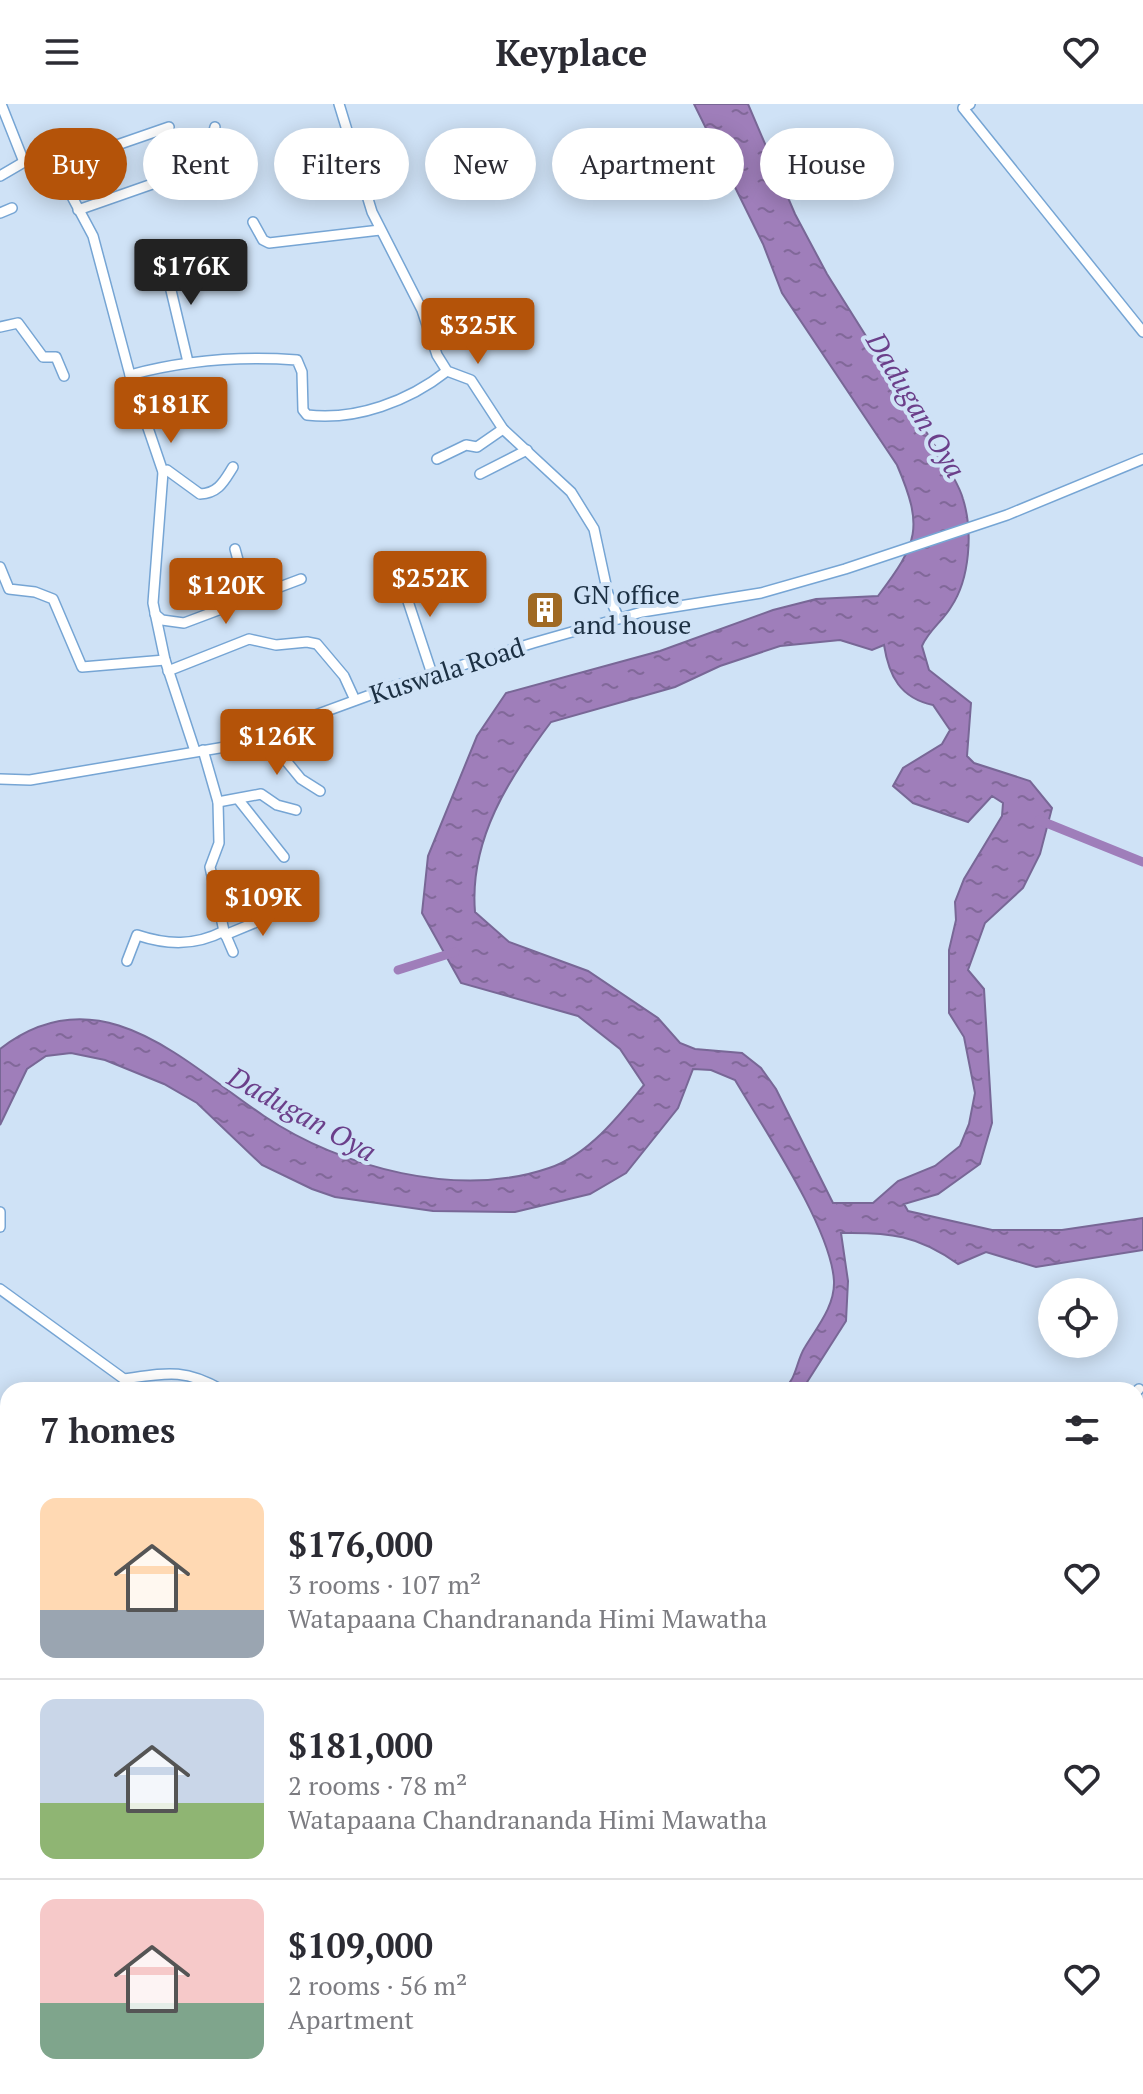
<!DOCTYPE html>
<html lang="en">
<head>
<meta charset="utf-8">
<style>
	body { margin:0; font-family:"PT Serif",serif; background:#f2f2f3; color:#2b2b33; height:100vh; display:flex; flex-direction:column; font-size:30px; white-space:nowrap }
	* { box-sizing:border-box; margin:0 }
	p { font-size:26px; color:#7c7c81 }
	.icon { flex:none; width:44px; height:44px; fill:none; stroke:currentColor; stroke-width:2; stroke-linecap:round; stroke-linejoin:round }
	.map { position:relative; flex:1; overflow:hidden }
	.panel { position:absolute; left:0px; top:1278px; width:1144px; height:712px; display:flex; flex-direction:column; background:#fff; border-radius:24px 24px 0 0; box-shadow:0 4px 20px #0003 }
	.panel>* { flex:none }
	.hud { position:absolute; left:24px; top:24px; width:1096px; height:72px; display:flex; gap:16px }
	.buttons { position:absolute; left:1038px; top:1174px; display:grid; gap:16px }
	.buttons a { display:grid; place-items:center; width:80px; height:80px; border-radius:50%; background:#fff; box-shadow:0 4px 20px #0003; font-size:40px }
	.price { position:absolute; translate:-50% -68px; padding:0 18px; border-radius:8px; background:#b45309; color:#fff; font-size:26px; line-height:52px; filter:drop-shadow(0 2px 4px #0008) }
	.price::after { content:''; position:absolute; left:50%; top:48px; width:24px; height:18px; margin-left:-12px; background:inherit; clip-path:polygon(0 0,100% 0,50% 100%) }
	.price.active { background:#222; color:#fff }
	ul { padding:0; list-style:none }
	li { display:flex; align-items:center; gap:24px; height:200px; padding:0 40px }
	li+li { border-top:2px solid #e1e1e2 }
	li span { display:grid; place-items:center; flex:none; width:224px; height:160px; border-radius:16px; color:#555 }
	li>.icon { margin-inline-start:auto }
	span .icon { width:96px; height:96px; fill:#fffc; stroke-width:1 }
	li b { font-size:34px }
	h2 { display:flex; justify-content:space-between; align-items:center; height:96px; padding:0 40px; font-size:34px }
	.tag { padding:0 28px; border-radius:36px; background:#fff; box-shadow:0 4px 20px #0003; font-size:28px; line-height:72px }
	.tag.active { background:#b45309; color:#fff }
	header { display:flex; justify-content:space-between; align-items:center; height:104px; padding:0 40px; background:#fff; font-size:36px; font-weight:700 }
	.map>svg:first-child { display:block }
	.water { fill:url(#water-ripples); stroke:#786796; stroke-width:2; fill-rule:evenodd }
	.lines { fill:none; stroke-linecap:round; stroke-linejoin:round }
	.stream { stroke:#786796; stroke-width:3 }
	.canal { stroke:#9f7eba; stroke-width:9 }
	.minor-casing { stroke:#76a5d4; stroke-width:12 }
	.minor { stroke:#fff; stroke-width:9 }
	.labels { text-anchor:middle; stroke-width:8; stroke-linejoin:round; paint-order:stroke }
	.poi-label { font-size:26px; fill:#1c3043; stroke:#cfe2f6; text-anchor:start }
	.street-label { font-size:26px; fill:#1c3043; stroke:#cfe2f6 }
	.water-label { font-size:28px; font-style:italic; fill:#6b3f8a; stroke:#cfe2f6 }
</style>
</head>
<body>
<header><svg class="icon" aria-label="menu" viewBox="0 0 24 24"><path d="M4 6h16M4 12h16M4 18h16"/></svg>Keyplace<svg class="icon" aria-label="heart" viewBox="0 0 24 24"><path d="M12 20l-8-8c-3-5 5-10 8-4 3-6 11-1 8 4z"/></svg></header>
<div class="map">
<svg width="1143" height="1990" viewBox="0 0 1143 1990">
	<defs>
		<pattern id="water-ripples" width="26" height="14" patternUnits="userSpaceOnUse" patternTransform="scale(2)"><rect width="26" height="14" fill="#9f7eba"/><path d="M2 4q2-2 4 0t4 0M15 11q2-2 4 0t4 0" fill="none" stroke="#816899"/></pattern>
	</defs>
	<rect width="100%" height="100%" fill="#cfe2f6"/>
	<path class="water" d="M694,0h54l47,110 32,60 120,191c5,11 13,22 16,34 10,32 7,80 -12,108 -9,15 -22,23 -29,39l7,24 42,33 -4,53 7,7 56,18 22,27 -12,46 -17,34 -38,35 -17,47 16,19 8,134 -12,41 -42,30 -34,10 4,7 84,19h70l81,-12v32l-107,17 -50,-15 -28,12c-40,-29 -69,-32 -117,-31l7,48 -2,40 -44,69h-19c14,-11 13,-29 22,-43 12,-20 30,-41 29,-66 -3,-53 -70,-152 -99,-201l-24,-10 -18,-1 -15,39 -52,65 -36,21 -75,18 -82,-1 -98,-14 -23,-8 -50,-24 -65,-62 -33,-19 -59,-24 -34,-7 -25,3 -19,13 -27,56v-76c99,-77 184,13 264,67 77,52 195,83 285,52 39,-13 70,-52 95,-83l-24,-36 -42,-33 -117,-33 -39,-70 6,-57 49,-120 29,-43 154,-42 113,-41 43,-11 62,-3c40,-53 46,-68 19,-131l-115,-172 -19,-49zM840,536l32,10 12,-5c5,31 16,53 49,60l17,25 -8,14 -39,24 -10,18 20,17 55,19 24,-26 11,7 -1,13 -38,63 -9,23 1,18 -7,30v63l15,24 11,56 -6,31 -9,22 -25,20 -37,15 -25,22h-40l-57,-114 -15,-21 -19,-15 -47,-4 -15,-6 -22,-25 -70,-47 -79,-29 -34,-30c-6,-72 34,-134 76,-190l124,-35 45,-21 60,-20z"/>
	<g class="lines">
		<polyline class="stream" points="284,1987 303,1990"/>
		<g class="canal">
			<polyline points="1039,716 1143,758"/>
			<polyline points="398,866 455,848"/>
		</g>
		<defs>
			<g id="minor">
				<polyline points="1,0 24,58"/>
				<polyline points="339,0 372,108 422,206 437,251 447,267 471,276 503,325 571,388 594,425 608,490 619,515"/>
				<polyline points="970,0 963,4 1143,228"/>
				<polyline points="63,43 54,59 93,132 130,271 163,368 153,499 165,556 195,647"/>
				<polyline points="0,72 24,58 65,59 169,23"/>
				<polyline points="78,106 201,63 207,54 215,23"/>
				<polyline points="0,109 12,104"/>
				<polyline points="253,118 263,136 269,139 380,126"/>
				<polyline points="167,149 165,161 188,258"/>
				<polyline points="0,223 18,219 43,253 56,253 64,272"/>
				<path d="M130,271c55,-15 111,-19 167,-15l5,12 1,38 4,5c49,6 102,-14 140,-44"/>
				<polyline points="437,355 466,341 477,343 503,325"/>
				<path d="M163,368l4,-2 33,24c19,-1 24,-13 33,-27"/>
				<polyline points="480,370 527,346"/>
				<polyline points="235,445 249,496"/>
				<polyline points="0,463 9,485 35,488 53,495 82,563 165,556"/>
				<polyline points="399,470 432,570"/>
				<polyline points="155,510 162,516 184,519 301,475"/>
				<polyline points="168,567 249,535 276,541 307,538 317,540 344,572 355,596"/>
				<polyline points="264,630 301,675 320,687"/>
				<polyline points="203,646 218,698 219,739 210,763 224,827 233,848"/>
				<polyline points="0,675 30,676 231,642 392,583 533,539 642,508 761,489 845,465 1007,411 1143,355"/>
				<polyline points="238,695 284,753"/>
				<polyline points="218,698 261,690 277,701 296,706"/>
				<polyline points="225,831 288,805"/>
				<path d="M127,857l10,-26c30,10 58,11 87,-4"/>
				<polyline points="0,1108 0,1123"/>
				<path d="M0,1185l124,90c42,-6 60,-11 98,11"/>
				<polyline points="1136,1288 1139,1285"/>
				<polyline points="1136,1378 1143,1400"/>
				<polyline points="1136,1524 1143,1522"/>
				<polyline points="359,1990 359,1982"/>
			</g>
		</defs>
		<use href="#minor" class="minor-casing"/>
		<use href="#minor" class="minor"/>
	</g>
	<defs>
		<symbol id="building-square" viewBox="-11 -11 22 22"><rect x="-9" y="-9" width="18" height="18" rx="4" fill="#a06a24" stroke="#cfe2f6"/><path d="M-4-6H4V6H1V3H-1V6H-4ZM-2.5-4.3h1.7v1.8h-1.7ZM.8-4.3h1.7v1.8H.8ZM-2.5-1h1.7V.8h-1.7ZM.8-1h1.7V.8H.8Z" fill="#fff"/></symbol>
	</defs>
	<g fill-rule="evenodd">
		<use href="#building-square" x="523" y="484" width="44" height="44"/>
	</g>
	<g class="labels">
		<g class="poi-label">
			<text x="573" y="500">GN office<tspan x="573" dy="30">and house</tspan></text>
		</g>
		<g class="street-label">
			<text transform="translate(447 567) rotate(-18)" y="9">Kuswala Road</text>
		</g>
		<g class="water-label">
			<text transform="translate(916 301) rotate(59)" y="10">Dadugan Oya</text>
			<text transform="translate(302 1010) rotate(29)" y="10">Dadugan Oya</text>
		</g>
	</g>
</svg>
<div class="buttons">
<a><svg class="icon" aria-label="locate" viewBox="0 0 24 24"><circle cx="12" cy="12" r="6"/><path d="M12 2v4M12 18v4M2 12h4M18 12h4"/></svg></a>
</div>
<b class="price active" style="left:191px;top:203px">$176K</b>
<b class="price" style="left:478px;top:262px">$325K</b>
<b class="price" style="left:171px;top:341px">$181K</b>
<b class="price" style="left:430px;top:515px">$252K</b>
<b class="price" style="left:226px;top:522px">$120K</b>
<b class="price" style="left:277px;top:673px">$126K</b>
<b class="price" style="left:263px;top:834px">$109K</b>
<div class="hud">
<a class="tag active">Buy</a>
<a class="tag">Rent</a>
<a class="tag">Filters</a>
<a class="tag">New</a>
<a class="tag">Apartment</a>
<a class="tag">House</a>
</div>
<section class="panel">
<h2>7 homes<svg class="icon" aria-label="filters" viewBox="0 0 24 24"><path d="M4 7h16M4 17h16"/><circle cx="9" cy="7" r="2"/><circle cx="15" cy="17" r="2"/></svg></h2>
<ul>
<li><span style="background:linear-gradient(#ffd9b3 70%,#9aa5b1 0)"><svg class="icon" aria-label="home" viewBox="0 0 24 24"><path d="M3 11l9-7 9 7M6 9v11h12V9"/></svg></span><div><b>$176,000</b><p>3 rooms · 107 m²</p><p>Watapaana Chandrananda Himi Mawatha</p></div><svg class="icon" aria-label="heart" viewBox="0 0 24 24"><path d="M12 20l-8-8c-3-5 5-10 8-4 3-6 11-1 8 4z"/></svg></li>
<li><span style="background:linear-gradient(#c9d6e8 65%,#8fb573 0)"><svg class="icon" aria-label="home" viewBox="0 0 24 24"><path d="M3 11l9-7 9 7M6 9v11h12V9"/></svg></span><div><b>$181,000</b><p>2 rooms · 78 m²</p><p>Watapaana Chandrananda Himi Mawatha</p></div><svg class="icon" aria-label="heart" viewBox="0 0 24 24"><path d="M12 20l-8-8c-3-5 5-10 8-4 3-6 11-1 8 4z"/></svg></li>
<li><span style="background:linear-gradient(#f6c9c9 65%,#7fa58c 0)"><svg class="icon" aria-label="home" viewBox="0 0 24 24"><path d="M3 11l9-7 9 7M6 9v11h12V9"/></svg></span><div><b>$109,000</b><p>2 rooms · 56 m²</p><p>Apartment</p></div><svg class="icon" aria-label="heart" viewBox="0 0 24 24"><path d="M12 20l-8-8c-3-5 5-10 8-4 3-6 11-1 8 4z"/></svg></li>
</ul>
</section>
</div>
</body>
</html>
